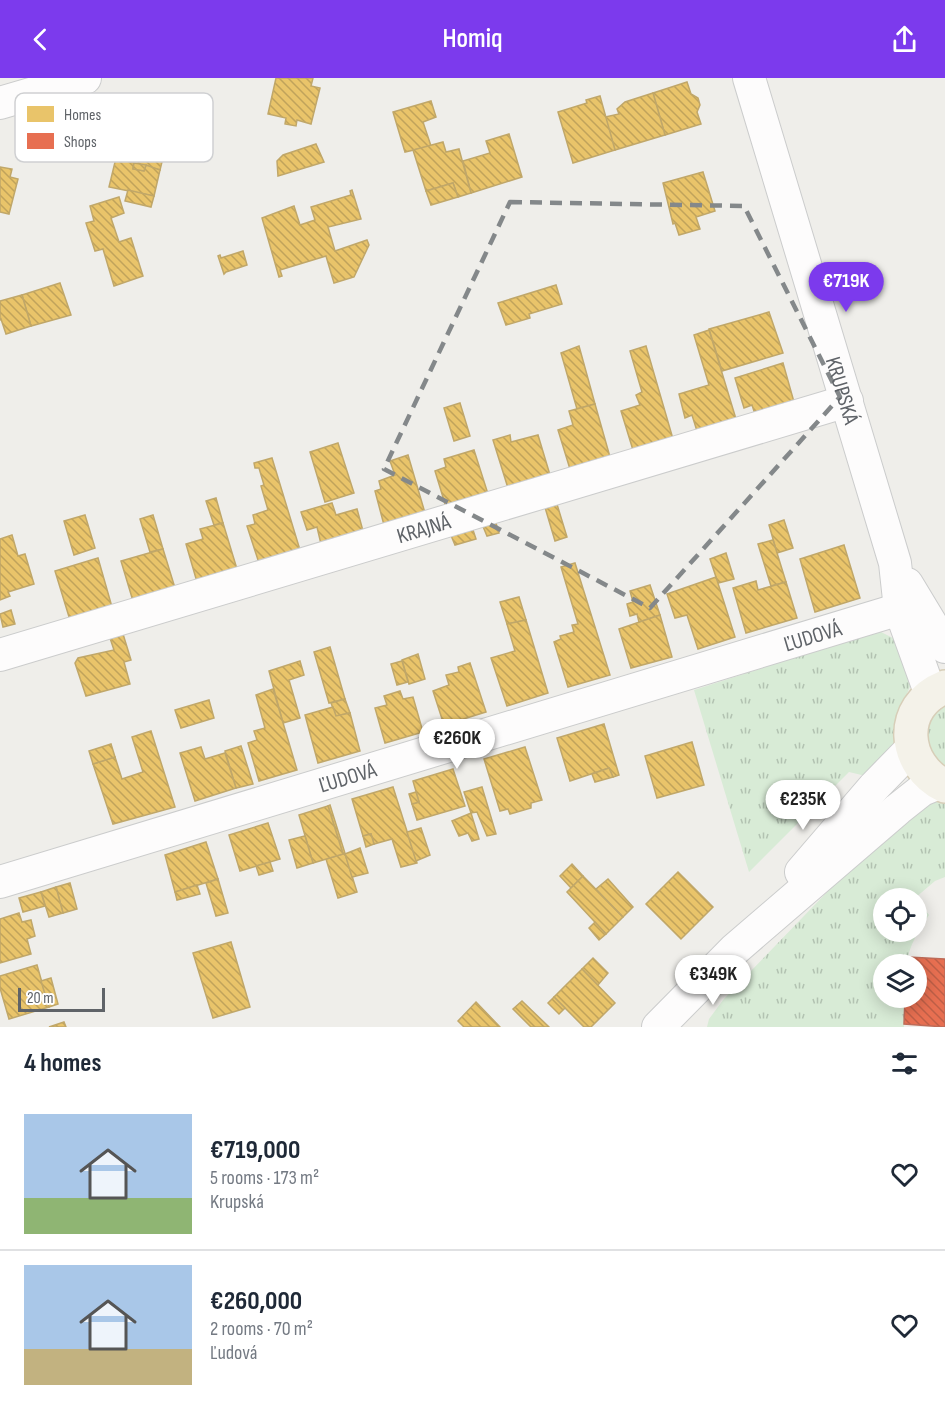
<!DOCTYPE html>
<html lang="en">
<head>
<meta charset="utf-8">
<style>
	body { margin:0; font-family:"Sofia Sans Condensed",sans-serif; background:#f6f6f7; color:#1f2937; height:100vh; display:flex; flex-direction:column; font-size:22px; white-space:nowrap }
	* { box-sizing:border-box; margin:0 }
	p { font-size:20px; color:#747a83 }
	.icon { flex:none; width:33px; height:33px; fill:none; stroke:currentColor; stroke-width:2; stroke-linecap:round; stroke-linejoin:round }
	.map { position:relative; height:949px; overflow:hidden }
	.panel { display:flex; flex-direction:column; background:#fff; flex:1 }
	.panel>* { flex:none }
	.controls { position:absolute; left:873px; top:810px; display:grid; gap:12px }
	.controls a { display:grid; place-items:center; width:54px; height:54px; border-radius:50%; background:#fff; box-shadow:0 3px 15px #0003; font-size:30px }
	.scale { position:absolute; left:18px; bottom:15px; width:87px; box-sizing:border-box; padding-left:6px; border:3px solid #5f6368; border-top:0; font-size:16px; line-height:21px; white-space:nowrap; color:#5f6368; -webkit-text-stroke:4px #fff; paint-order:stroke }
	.price { position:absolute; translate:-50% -51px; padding:0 14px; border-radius:21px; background:#fff; color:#222; font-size:20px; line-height:39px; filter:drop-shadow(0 2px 3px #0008) }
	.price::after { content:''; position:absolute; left:50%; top:36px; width:18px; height:14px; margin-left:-9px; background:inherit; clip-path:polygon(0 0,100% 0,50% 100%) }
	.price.selected { background:#7c3aed; color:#fff }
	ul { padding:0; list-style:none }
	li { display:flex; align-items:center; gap:18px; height:150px; padding:0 24px }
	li+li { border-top:2px solid #e0e1e3 }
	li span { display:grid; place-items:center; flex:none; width:168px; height:120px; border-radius:0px; color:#555 }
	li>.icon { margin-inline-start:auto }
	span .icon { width:72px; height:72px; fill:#fffc; stroke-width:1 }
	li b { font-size:26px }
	h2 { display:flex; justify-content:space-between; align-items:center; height:72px; padding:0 24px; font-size:26px }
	header { display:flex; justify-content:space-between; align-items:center; height:78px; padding:0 24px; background:#7c3aed; color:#fff; font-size:27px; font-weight:600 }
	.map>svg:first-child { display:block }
	.grass { fill:url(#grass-tufts) }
	.homes { fill:url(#homes-back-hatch); stroke:#c0a769; stroke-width:1.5 }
	.shops { fill:url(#shops-back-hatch); stroke:#be6b58; stroke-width:1.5 }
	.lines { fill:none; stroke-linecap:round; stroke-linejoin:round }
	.minor-casing { stroke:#cbcccc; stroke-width:34 }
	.major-casing { stroke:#d7ceb8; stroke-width:36 }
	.minor { stroke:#fdfcfc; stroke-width:32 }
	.major { stroke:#f4f2e9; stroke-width:33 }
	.marked { fill:none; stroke:#84888a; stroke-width:4.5; stroke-dasharray:12 8; stroke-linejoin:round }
	.labels { text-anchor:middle; stroke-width:6; stroke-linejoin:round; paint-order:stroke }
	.street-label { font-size:22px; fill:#5f6368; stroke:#fff }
	.key { fill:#fff; stroke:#cfd0d2; stroke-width:1.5 }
	.key-label { font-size:16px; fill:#5f6368 }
</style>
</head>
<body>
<header><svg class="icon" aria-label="back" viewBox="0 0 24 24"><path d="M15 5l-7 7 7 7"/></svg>Homiq<svg class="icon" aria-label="share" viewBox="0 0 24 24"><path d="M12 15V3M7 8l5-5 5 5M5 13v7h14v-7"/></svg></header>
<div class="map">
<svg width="945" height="949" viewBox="0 0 945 949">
	<defs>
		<pattern id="grass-tufts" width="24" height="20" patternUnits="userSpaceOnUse" patternTransform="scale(1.5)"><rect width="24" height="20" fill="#d8ebd6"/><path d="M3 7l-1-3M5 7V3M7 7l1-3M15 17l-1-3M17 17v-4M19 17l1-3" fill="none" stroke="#b2c2b1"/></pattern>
		<pattern id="homes-back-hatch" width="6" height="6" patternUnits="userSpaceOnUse" patternTransform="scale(1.5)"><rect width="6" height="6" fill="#e9c46a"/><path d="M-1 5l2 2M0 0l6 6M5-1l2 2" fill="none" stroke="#c0a35b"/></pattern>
		<pattern id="shops-back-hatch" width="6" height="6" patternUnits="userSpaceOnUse" patternTransform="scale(1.5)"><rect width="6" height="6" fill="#e76f51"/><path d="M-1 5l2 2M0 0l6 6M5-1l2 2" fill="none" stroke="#be5f47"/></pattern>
	</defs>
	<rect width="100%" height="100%" fill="#efeeea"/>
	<g class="grass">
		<polygon points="881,554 895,561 911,606 899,635 894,667 870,699 849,694 749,794 694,612 868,556"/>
		<path d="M945,623v67c-5,-5 -13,-12 -16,-19 -9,-19 3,-35 16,-48z"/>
		<path d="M930,721l15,4v74l-10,4 -20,17h-31v34h32l1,-32 12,15c-10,15 -21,32 -22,49h-23v34h21l-1,29h-197l2,-8 14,-19 160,-166z"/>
	</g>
	<g class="homes">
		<polygon points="276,0 313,0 311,8 320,10 311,46 297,42 296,48 285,46 286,40 268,36"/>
		<polygon points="687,4 691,16 698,20 700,27 697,34 701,46 665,57 653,15"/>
		<polygon points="653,15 665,57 615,72 605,39 619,36 617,31 625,24"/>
		<polygon points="600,18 615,72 573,85 558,34 587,25 586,22"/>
		<polygon points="431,23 436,39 423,44 431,68 405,74 393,34"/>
		<polygon points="126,37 162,46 160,53 169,55 160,92 116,80"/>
		<polygon points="509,56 522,99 471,115 463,83 490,75 486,63"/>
		<polygon points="443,64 446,74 459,71 471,115 458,119 453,105 426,113 413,72"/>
		<polygon points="316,66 324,84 278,98 277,83 283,77"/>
		<polygon points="116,80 134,85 133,91 144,93 146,87 160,92 154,118 109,109"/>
		<polygon points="134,85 146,87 144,93 133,91"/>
		<polygon points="0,89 12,91 10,99 18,101 9,136 0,134"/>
		<polygon points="703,94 715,133 696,139 700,151 679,157 675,145 673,146 663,105"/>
		<polygon points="453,105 458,119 431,127 426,113"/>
		<polygon points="128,112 154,118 151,129 125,123"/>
		<polygon points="352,112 361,141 328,149 335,173 367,162 369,167 354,199 334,205 326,178 280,192 282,198 279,199 262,140 294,128 300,147 315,142 311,129 351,117 350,113"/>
		<polygon points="119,119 124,135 111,140 119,164 131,160 143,198 114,208 103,171 95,173 86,145 94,143 90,128"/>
		<polygon points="243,173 247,187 226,194 224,196 218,178 220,177 221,180"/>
		<polygon points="60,205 71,237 31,248 22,217"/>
		<polygon points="556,207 562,226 529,236 530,240 506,247 498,225"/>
		<polygon points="22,217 31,248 6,256 1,241 0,242 0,223"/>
		<polygon points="769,234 783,275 722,293 709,251"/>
		<polygon points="709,252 736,341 697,353 692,337 685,340 679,316 709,307 694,257"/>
		<polygon points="579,268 595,326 577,331 561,275"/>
		<polygon points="646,268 673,361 633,372 621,333 640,327 636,317 642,314 630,273"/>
		<polygon points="783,285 794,324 755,336 752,327 744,330 735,300"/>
		<polygon points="460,325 470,358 454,363 444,330"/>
		<polygon points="595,326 610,379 570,391 558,352 573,347 569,333"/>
		<polygon points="510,357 511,364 538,357 550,397 508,410 493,362"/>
		<polygon points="338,365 354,415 325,424 310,374"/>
		<polygon points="474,372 488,416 446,429 435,393 446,389 444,381"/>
		<polygon points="408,377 425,435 384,447 375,413 381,411 379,403 395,397 390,383"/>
		<polygon points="272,380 300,472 259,485 247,448 255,446 253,437 268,432 261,408 264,407 259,390 255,390 254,385"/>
		<polygon points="216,420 223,445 214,447 206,423"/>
		<polygon points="556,423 567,459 555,463 544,426"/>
		<polygon points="332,425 336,437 357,431 363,453 321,466 317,449 307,452 301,434"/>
		<polygon points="85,437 95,470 74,477 64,443"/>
		<polygon points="153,437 163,471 150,474 140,441"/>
		<polygon points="495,442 499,455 487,458 482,446"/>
		<polygon points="784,442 793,470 777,475 769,447"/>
		<polygon points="223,445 237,491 197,504 186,466 203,461 200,451"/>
		<polygon points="472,449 476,461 455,467 450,455"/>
		<polygon points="12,457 18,478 25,476 34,506 8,514 10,518 0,522 0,461"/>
		<polygon points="773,462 786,504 771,508 758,466"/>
		<polygon points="844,467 860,520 815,534 800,481"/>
		<polygon points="163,471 175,510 133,523 121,483"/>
		<polygon points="726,475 734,501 718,505 710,481"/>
		<polygon points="98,480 112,529 70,542 55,493"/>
		<polygon points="575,485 610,597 568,609 554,564 561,561 560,558 574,554 572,547 578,546 561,489"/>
		<polygon points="716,499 735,559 698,571 687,537 675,540 667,516"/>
		<polygon points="756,503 758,512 786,504 797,540 746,555 733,510"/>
		<polygon points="650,507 660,537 639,544 637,536 630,538 627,526 633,524 630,513"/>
		<polygon points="519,519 526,542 507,546 500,524"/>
		<polygon points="11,532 15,546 3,549 0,536"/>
		<polygon points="660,537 672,579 631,590 619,551"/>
		<polygon points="526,542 548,615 507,628 491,580 515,573 507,546"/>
		<polygon points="123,556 131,582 124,584 130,606 86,618 75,585 78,580 114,572 110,560"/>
		<polygon points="330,569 345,621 329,625 314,574"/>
		<polygon points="418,576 425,601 409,606 402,582"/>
		<polygon points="300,583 304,597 289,602 300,640 283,645 269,593"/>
		<polygon points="402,583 408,604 397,607 391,586"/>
		<polygon points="470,585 486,634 444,647 433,613 449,607 446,597 459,594 458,589"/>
		<polygon points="273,611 297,692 259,703 248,665 257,662 254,653 265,650 256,617"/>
		<polygon points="400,613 403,621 413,619 423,654 385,665 375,630 387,627 384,618"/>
		<polygon points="345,621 350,635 336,638 331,625"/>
		<polygon points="209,622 214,640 181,650 175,632"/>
		<polygon points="333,629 336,638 350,635 360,673 318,685 305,637"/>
		<polygon points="604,646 619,697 613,699 609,690 570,703 557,660"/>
		<polygon points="151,653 175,729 113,746 93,686 115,679 122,701 143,694 132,659"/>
		<polygon points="692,664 704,707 657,720 645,678"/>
		<polygon points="111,666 115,679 93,686 89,673"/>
		<polygon points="241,668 253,706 236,710 225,673"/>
		<polygon points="201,669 205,681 225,675 236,710 195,723 180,675"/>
		<polygon points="525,669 542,722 531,725 531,730 510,736 508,731 500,733 484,681"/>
		<polygon points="609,690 613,699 595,704 592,696"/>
		<polygon points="453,691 465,728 417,742 412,726 419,724 413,703"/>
		<polygon points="393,709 417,785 401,789 392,761 374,766 371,756 363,758 352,721"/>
		<polygon points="482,709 496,756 487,758 477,734 471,735 464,714"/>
		<polygon points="416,714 419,724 412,726 409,716"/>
		<polygon points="330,727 357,814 338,820 326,781 343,776 328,728"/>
		<polygon points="328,728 343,776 313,785 299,737"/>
		<polygon points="471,735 479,761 472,763 468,755 459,758 452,743"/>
		<polygon points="268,745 280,781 240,793 229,757"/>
		<polygon points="421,750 430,777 416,783 407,754"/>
		<polygon points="371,756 374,766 366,769 363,758"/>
		<polygon points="305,758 313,785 297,790 289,762"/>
		<polygon points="206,764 218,801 175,814 165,777"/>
		<polygon points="360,770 368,795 352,799 345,776"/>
		<polygon points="270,784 273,793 259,797 256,788"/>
		<polygon points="572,786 583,798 571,810 560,798"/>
		<polygon points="678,794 713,829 681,861 646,826"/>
		<polygon points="583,798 623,839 606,856 567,814"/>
		<polygon points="218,801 228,835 216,838 206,805"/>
		<polygon points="608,801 633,829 623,839 596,811"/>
		<polygon points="70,805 77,831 63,835 56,809"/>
		<polygon points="197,807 200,816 177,822 175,814"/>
		<polygon points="56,809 63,835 49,839 41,814"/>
		<polygon points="41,814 45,828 23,834 19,820"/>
		<polygon points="19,835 22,844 31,842 35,858 27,861 31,876 0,885 0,841"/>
		<polygon points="595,844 606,856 599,862 589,850"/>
		<polygon points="231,864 250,929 213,940 193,875"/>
		<polygon points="593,880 608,895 598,907 582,891"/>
		<polygon points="37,887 49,929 9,941 0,910 0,898"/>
		<polygon points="582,891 615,925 591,949 584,949 554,919"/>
		<polygon points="51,900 58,926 49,929 41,903"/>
		<polygon points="554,919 565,930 559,936 548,925"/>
		<polygon points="522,923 549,949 531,949 513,931"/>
		<polygon points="476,924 500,949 464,949 458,943"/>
		<polygon points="64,944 66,949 49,949"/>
	</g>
	<polygon class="shops" points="908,879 945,881 945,949 904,946 905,920 916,920 916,886 907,886"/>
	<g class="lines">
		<defs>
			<g id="minor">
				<path id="s1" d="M749,0l146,485 5,46 31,86"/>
				<polyline points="0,25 85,0"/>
				<polyline points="907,506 945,569"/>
				<path id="s2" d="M0,577l847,-254"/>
				<polyline points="801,794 874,709 912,670"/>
				<path id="s3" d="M0,804l900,-273"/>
				<polyline points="658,949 734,872 898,731 922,712 939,705"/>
			</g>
			<path id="major" d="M945,609c-48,19 -43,78 0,99"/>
		</defs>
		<use href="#minor" class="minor-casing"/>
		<use href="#major" class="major-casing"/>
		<use href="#minor" class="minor"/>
		<use href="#major" class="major"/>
	</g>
	<path class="marked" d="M510,124l234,4 96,191 -190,211 -266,-139z"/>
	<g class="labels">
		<g class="street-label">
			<text dy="8" stroke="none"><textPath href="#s1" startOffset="326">KRUPSKÁ</textPath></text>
			<text dy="8" stroke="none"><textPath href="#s2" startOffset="442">KRAJNÁ</textPath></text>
			<text dy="8" stroke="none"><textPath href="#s3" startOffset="849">ĽUDOVÁ</textPath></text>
			<text dy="8" stroke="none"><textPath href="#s3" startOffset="363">ĽUDOVÁ</textPath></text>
		</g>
	</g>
	<rect x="15" y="15" width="198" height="69" rx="9" class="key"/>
	<rect x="27" y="28" width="27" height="16" fill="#e9c46a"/>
	<rect x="27" y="55" width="27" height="16" fill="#e76f51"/>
	<g class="key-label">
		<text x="64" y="42">Homes</text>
		<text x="64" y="69">Shops</text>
	</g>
</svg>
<div class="controls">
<a><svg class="icon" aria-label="locate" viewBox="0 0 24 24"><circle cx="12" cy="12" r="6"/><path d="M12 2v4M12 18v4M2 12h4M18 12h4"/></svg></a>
<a><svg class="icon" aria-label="layers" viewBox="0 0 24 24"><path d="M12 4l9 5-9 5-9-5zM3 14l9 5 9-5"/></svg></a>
</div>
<div class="scale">20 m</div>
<b class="price selected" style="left:846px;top:235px">€719K</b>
<b class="price" style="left:457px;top:692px">€260K</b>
<b class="price" style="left:803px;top:753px">€235K</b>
<b class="price" style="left:713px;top:928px">€349K</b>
</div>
<section class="panel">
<h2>4 homes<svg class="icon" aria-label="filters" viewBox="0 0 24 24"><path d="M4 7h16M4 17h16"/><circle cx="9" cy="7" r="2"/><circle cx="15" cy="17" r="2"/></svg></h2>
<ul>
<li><span style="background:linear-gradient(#a9c7e8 70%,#8fb573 0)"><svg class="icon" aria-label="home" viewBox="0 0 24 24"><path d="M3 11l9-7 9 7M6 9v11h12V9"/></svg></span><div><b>€719,000</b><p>5 rooms · 173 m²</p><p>Krupská</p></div><svg class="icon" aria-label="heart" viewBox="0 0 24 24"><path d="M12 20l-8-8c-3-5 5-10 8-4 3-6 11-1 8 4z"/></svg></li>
<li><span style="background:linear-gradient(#a9c7e8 70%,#c2b280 0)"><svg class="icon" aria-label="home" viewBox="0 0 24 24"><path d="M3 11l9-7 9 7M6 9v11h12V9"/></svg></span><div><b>€260,000</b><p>2 rooms · 70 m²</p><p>Ľudová</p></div><svg class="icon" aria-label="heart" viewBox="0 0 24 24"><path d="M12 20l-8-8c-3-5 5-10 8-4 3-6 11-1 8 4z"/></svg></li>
</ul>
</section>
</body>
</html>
